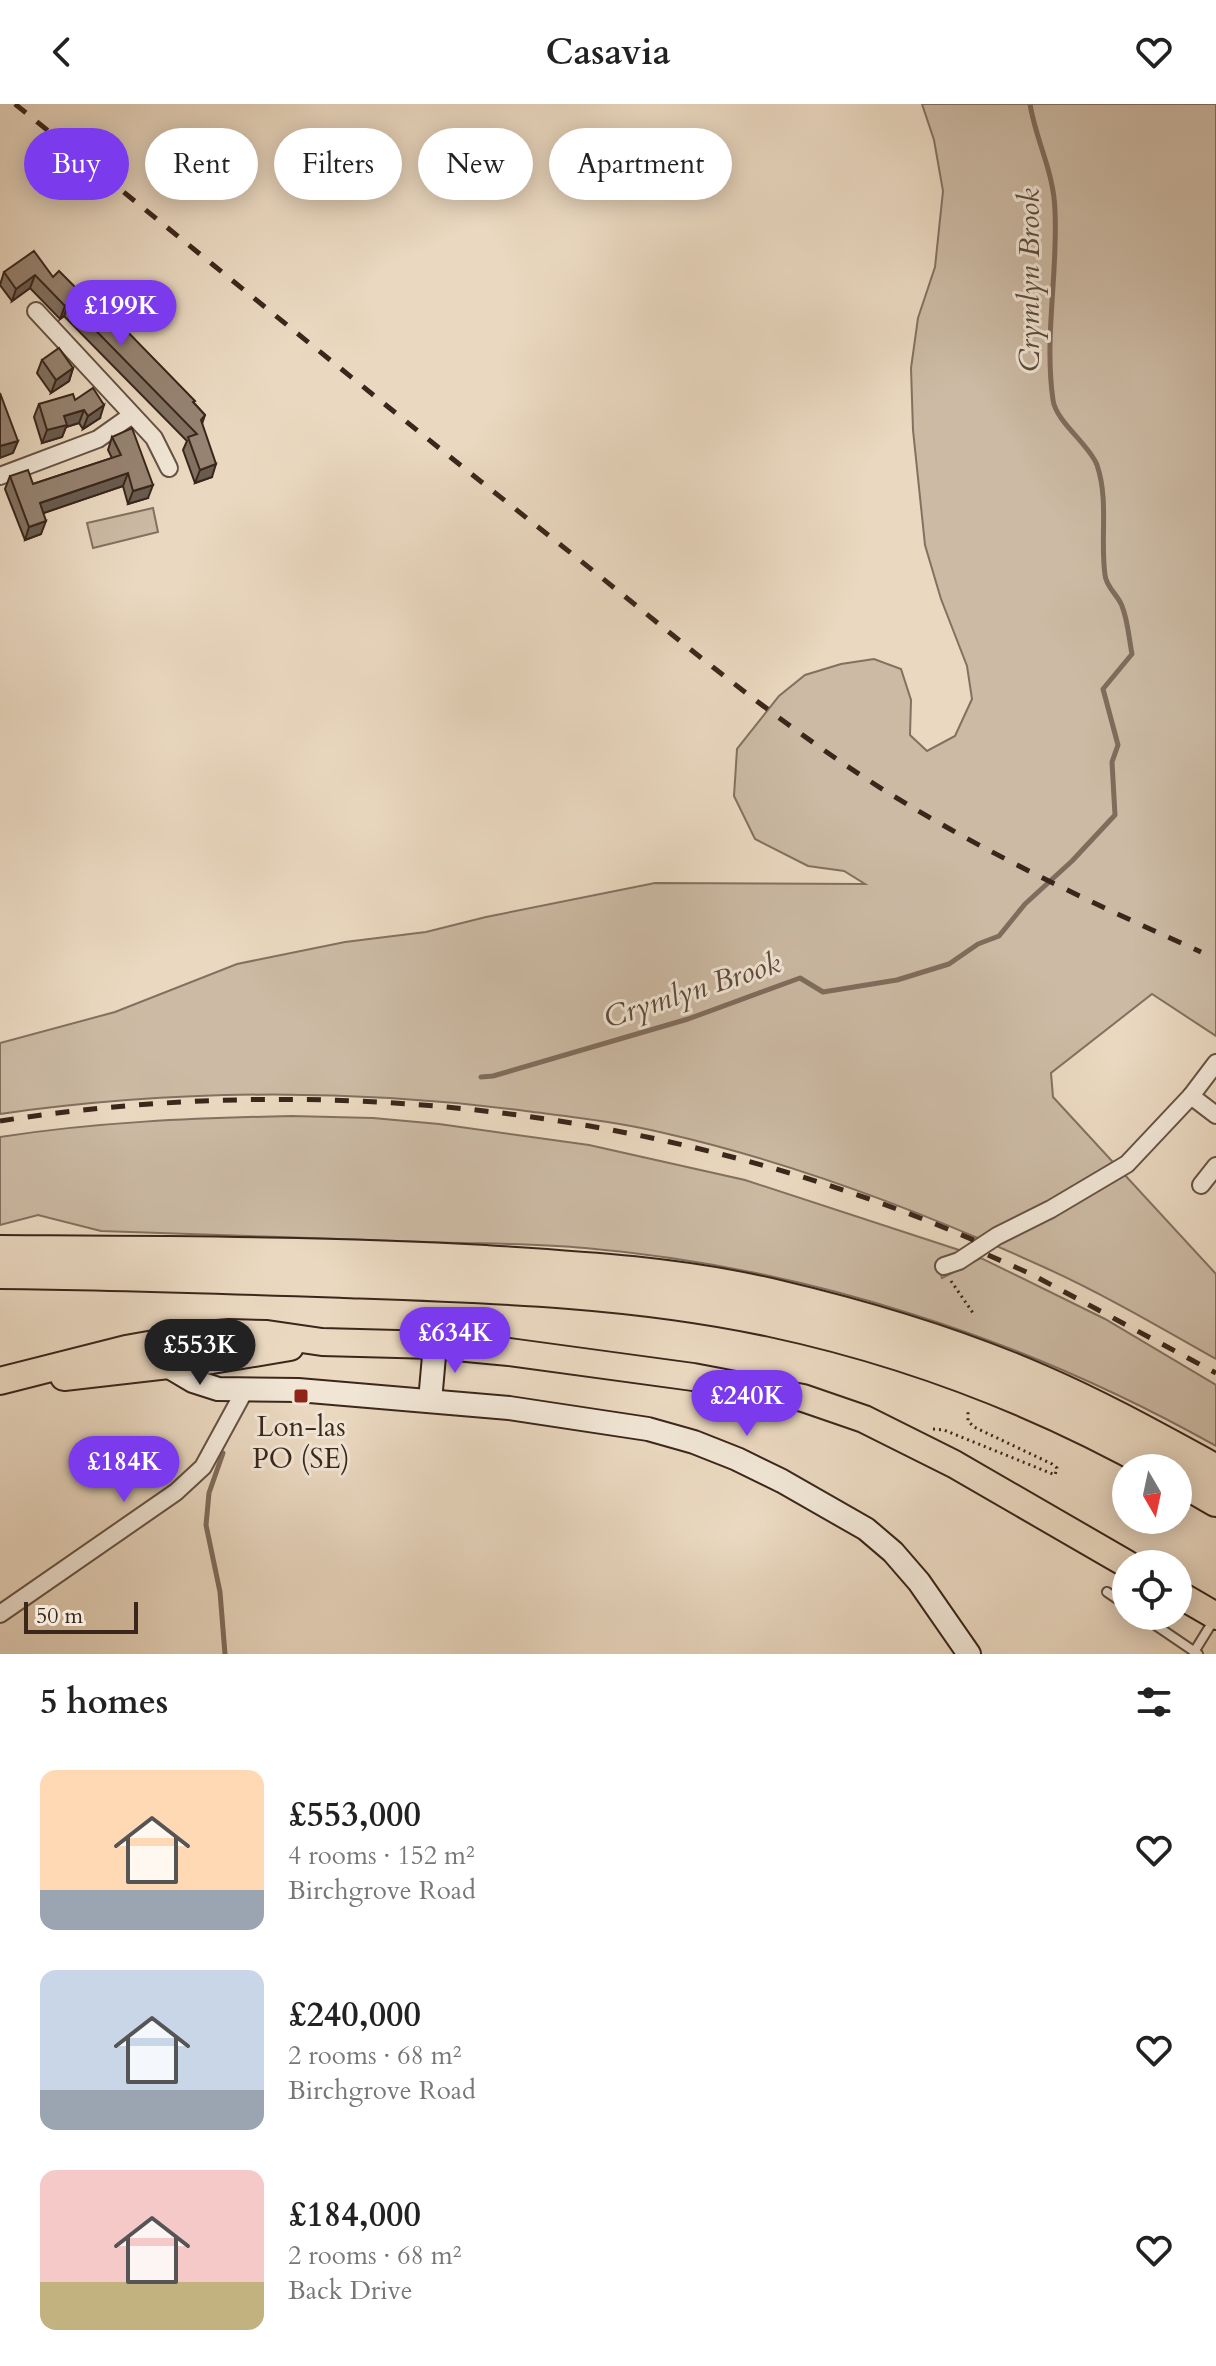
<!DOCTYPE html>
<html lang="en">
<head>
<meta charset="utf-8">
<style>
	body { margin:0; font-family:Cardo,serif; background:#f6f6f6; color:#222; height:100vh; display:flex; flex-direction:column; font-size:30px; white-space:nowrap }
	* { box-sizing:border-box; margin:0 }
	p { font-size:26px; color:#767676 }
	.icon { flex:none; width:44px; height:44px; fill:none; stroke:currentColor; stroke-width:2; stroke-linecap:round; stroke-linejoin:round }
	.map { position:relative; height:1550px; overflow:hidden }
	.side { display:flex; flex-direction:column; background:#fff; flex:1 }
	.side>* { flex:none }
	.banner { position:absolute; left:24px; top:24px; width:800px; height:72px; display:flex; gap:16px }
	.needle { width:52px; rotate:171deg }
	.controls { position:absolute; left:1112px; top:1350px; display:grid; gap:16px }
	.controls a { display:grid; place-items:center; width:80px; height:80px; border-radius:50%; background:#fff; box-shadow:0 4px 20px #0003; font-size:40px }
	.scale { position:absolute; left:24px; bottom:20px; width:114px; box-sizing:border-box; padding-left:8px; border:4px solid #3b261b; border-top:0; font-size:22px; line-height:28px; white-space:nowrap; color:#3b261b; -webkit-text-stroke:6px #f1e6d6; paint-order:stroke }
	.price { position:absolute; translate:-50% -68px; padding:0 18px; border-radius:28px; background:#7c3aed; color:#fff; font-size:26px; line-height:52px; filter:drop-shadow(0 2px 4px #0008) }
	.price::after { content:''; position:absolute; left:50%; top:48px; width:24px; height:18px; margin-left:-12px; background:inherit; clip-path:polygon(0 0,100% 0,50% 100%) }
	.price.active { background:#222; color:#fff }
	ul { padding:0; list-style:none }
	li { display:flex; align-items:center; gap:24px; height:200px; padding:0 40px }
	li span { display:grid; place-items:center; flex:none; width:224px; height:160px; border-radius:16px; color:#555 }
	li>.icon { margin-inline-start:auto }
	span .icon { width:96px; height:96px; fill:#fffc; stroke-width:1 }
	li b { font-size:34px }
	h2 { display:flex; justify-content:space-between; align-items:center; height:96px; padding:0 40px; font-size:34px }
	.chip { padding:0 28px; border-radius:36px; background:#fff; box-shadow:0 4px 20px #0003; font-size:28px; line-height:72px }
	.chip.active { background:#7c3aed; color:#fff }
	header { display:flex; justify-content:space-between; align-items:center; height:104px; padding:0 40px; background:#fff; font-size:36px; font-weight:800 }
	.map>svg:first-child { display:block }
	.green { fill:#ccbaa4; stroke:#847060; stroke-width:2 }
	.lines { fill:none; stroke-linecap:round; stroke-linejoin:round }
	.stream { stroke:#806c5c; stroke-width:5 }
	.service-casing { stroke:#675244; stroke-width:12 }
	.minor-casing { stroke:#675244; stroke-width:20 }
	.secondary-casing { stroke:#3b261b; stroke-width:26 }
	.primary-casing { stroke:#3b261b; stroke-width:30 }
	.motorway-casing { stroke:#3b261b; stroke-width:34 }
	.path { stroke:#3b261b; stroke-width:3; stroke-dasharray:2 4; stroke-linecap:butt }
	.service { stroke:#f1e6d6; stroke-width:8 }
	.minor { stroke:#f1e6d6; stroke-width:16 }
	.secondary { stroke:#f1e6d6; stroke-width:22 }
	.primary { stroke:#ead8c0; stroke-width:26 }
	.motorway { stroke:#ead8c0; stroke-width:30 }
	.rail { stroke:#3b261b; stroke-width:5; stroke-dasharray:14 14; stroke-linecap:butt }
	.wall { fill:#817161; stroke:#3b261b; stroke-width:2 }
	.shaded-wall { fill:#695c4f; stroke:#3b261b; stroke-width:2 }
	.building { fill:#968371; stroke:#3b261b; stroke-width:2 }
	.poi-dot { fill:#8f2418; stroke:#f1e6d6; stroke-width:3 }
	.labels { text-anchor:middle; stroke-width:6; stroke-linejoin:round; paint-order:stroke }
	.poi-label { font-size:28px; fill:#3b261b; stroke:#f1e6d6 }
	.water-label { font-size:30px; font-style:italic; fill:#5e493c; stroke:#f1e6d6 }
</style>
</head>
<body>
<header><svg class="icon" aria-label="back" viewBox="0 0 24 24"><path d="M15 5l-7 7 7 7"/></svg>Casavia<svg class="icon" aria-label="heart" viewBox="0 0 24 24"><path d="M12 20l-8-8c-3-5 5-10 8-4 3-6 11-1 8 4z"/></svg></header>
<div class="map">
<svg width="1216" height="1550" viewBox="0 0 1216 1550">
	<rect width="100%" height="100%" fill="#ead8c0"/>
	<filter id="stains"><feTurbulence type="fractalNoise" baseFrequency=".0025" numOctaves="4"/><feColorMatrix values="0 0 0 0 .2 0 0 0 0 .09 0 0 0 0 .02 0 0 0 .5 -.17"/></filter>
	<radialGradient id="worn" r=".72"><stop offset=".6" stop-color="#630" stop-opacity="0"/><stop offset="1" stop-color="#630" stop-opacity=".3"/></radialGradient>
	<g class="green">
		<path d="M922,0h294v932l-64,-42 -101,79 2,24 163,177v85c-55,-31 -111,-64 -168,-90 -122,-56 -252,-106 -384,-136 -45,-11 -92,-16 -138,-22 -176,-23 -350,-22 -526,3v-71l115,-31 122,-48 108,-22 81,-10 60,-15 169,-34 210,1 -21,-13 -36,-5 -53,-27 -21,-43 3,-47 42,-53 26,-21 36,-11 33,-5 27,10 10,31 -1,35 17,16 28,-15 17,-37 -5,-33 -26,-67 -16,-54 -12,-115 -2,-62 7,-50 17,-51 8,-76 -9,-51z"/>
		<polygon points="153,404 158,428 93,444 87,419"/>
		<path d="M291,1012l82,2 66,6 150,21 156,35 217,71 -25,11 5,16 39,-20 124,61 111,66v61c-192,-108 -411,-179 -631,-198 -52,-5 -105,-4 -157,-6 -109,-4 -218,-7 -327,-11l-63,-16 -38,10v-88c96,-15 193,-19 291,-21z"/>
	</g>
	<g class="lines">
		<g class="stream">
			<path d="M481,973l12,-1 195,-57 112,-41 23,14 74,-12 52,-16 29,-20 21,-8 26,-32 47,-43 43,-46 -3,-53 6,-17 -15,-56 29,-35c-3,-15 -4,-33 -10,-48 -4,-11 -16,-19 -17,-31 -5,-36 4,-75 -8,-110 -8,-21 -41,-43 -44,-65 -9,-63 5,-126 2,-189 -1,-39 -19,-70 -25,-107"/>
			<polyline points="223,1349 209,1389 206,1421 220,1488 225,1550"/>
		</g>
		<defs>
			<g id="service">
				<polyline points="1107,1488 1126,1501"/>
				<polyline points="1142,1512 1198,1550"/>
				<polyline points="1194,1548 1215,1514"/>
			</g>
			<g id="minor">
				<polyline points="36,207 154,334 169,364"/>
				<polyline points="0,372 98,335 132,311"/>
				<polyline points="1191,992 1216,1011"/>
				<polyline points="1201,1081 1216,1062"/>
				<polyline points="944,1162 959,1157 997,1132 1051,1105 1127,1060 1191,992 1216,959"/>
				<polyline points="0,1510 176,1388 203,1363 245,1286"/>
			</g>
			<g id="secondary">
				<polyline points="166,1261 193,1277 218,1285 298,1286 509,1304 648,1325 694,1338 737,1355 782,1377 866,1425 893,1448 919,1478 969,1550"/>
				<polyline points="430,1297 435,1241"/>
			</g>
			<g id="primary">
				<polyline points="64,1273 212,1256 290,1243"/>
				<polyline points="0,1277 126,1245 205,1231 229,1229 267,1230 322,1238 435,1241 509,1248 693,1273 803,1294 864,1315 954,1360 1127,1460"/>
				<polyline points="1178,1490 1216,1512"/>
			</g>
			<g id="motorway">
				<path d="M0,1147c162,1 324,1 485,10 98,6 198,12 294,35 89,21 179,48 263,85 60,26 117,58 174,89"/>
				<path d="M0,1169c115,1 229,5 344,9 143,5 287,9 427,39 135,29 267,79 388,147"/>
				<polyline points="1178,1375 1216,1397"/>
			</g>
		</defs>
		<use href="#service" class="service-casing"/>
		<use href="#minor" class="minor-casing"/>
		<use href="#secondary" class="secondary-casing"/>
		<use href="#primary" class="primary-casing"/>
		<use href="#motorway" class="motorway-casing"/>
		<g class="path">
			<polyline points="951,1177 973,1209"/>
			<polyline points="933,1325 944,1326 1055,1371 1057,1364 1052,1360 974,1323 968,1317 968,1308"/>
		</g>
		<use href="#service" class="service"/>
		<use href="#minor" class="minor"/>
		<use href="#secondary" class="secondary"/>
		<use href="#primary" class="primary"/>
		<use href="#motorway" class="motorway"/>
		<g class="rail">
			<path d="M15,0c187,151 372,304 561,453 101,81 201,166 311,235 100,62 207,112 314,160"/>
			<path d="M0,1017c327,-51 672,-12 976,120"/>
			<polyline points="988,1151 1031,1170 1216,1269"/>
		</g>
	</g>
	<g class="wall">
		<polygon points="4,168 53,173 194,299 205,311 202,320 212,373 195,379 183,346 187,337 64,212 60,215 30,184 12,197 0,181"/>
		<polygon points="42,256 73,264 69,277 51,289 37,269"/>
		<polygon points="75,296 100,314 83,325 79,319 66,323 62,333 42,339 34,313 39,300"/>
		<polygon points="112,333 148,394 128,400 123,382 43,409 41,430 25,436 5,385 10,372 33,380 112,354 108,346"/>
	</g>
	<g class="shaded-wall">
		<polygon points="35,171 30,184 12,197 16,185"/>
		<polygon points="69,199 64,212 60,215 65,202"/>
		<polygon points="73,264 69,277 51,289 56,276"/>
		<polygon points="104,301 100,314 83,325 88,312"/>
		<polygon points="84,306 79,319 66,323 62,333 42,339 47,326 64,312"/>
		<polygon points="18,337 13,349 0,354 0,342"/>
		<polygon points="216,360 212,373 195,379 200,366"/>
		<polygon points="128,369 123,382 35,412 40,399"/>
		<polygon points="153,381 148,394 128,400 133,387"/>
		<polygon points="46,417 41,430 25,436 29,423"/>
	</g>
	<g class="building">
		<polygon points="34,147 53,173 59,167 79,187 84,183 195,297 193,298 205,311 201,316 216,360 200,366 188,333 197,330 69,199 65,202 35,171 16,185 4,168"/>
		<polygon points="59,244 73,264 56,276 42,256"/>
		<polygon points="93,284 104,301 88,312 84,306 64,312 67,321 47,326 39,300 73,290 75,296"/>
		<polygon points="0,289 18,337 0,342"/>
		<polygon points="132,324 153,381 133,387 128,369 40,399 46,417 29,423 10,372 28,366 33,380 121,351 112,333"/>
	</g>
	<rect class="poi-dot" x="293" y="1284" width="16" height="16" rx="4"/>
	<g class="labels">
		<g class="poi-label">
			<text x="301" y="1332">Lon-las<tspan x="301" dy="32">PO (SE)</tspan></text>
		</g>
		<g class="water-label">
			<text transform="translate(1029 176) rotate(-90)" y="10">Crymlyn Brook</text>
			<text transform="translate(692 886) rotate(-18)" y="10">Crymlyn Brook</text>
		</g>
	</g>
	<rect width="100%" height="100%" filter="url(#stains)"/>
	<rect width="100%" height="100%" fill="url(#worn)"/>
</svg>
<div class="controls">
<a><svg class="needle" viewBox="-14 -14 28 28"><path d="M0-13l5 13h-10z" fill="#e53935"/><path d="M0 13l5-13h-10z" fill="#767676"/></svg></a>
<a><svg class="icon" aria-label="locate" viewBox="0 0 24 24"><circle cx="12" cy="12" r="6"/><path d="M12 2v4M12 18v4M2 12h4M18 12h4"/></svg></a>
</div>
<div class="scale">50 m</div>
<b class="price" style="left:121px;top:244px">£199K</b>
<b class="price" style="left:455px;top:1271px">£634K</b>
<b class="price active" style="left:200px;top:1283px">£553K</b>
<b class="price" style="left:747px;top:1334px">£240K</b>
<b class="price" style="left:124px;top:1400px">£184K</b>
<div class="banner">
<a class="chip active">Buy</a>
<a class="chip">Rent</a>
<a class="chip">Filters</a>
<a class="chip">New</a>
<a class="chip">Apartment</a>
</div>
</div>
<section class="side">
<h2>5 homes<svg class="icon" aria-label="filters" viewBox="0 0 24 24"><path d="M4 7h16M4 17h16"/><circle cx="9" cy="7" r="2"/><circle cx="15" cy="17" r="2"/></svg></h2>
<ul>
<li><span style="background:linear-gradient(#ffd9b3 75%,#9aa5b1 0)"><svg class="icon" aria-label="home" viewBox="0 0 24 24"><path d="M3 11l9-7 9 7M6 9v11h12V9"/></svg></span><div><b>£553,000</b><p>4 rooms · 152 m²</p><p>Birchgrove Road</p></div><svg class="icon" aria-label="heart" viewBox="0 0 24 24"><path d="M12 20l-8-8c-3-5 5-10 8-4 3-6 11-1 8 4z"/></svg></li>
<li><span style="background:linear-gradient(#c9d6e8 75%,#9aa5b1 0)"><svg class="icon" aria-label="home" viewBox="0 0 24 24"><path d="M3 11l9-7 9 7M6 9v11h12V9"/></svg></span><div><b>£240,000</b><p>2 rooms · 68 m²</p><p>Birchgrove Road</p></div><svg class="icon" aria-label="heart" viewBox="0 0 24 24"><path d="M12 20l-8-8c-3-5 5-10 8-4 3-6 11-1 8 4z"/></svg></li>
<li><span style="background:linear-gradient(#f6c9c9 70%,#c2b280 0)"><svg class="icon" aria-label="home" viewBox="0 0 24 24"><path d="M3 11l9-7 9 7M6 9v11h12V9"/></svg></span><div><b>£184,000</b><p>2 rooms · 68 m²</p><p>Back Drive</p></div><svg class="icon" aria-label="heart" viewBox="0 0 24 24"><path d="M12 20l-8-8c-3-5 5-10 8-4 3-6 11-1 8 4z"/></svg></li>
</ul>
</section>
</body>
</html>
